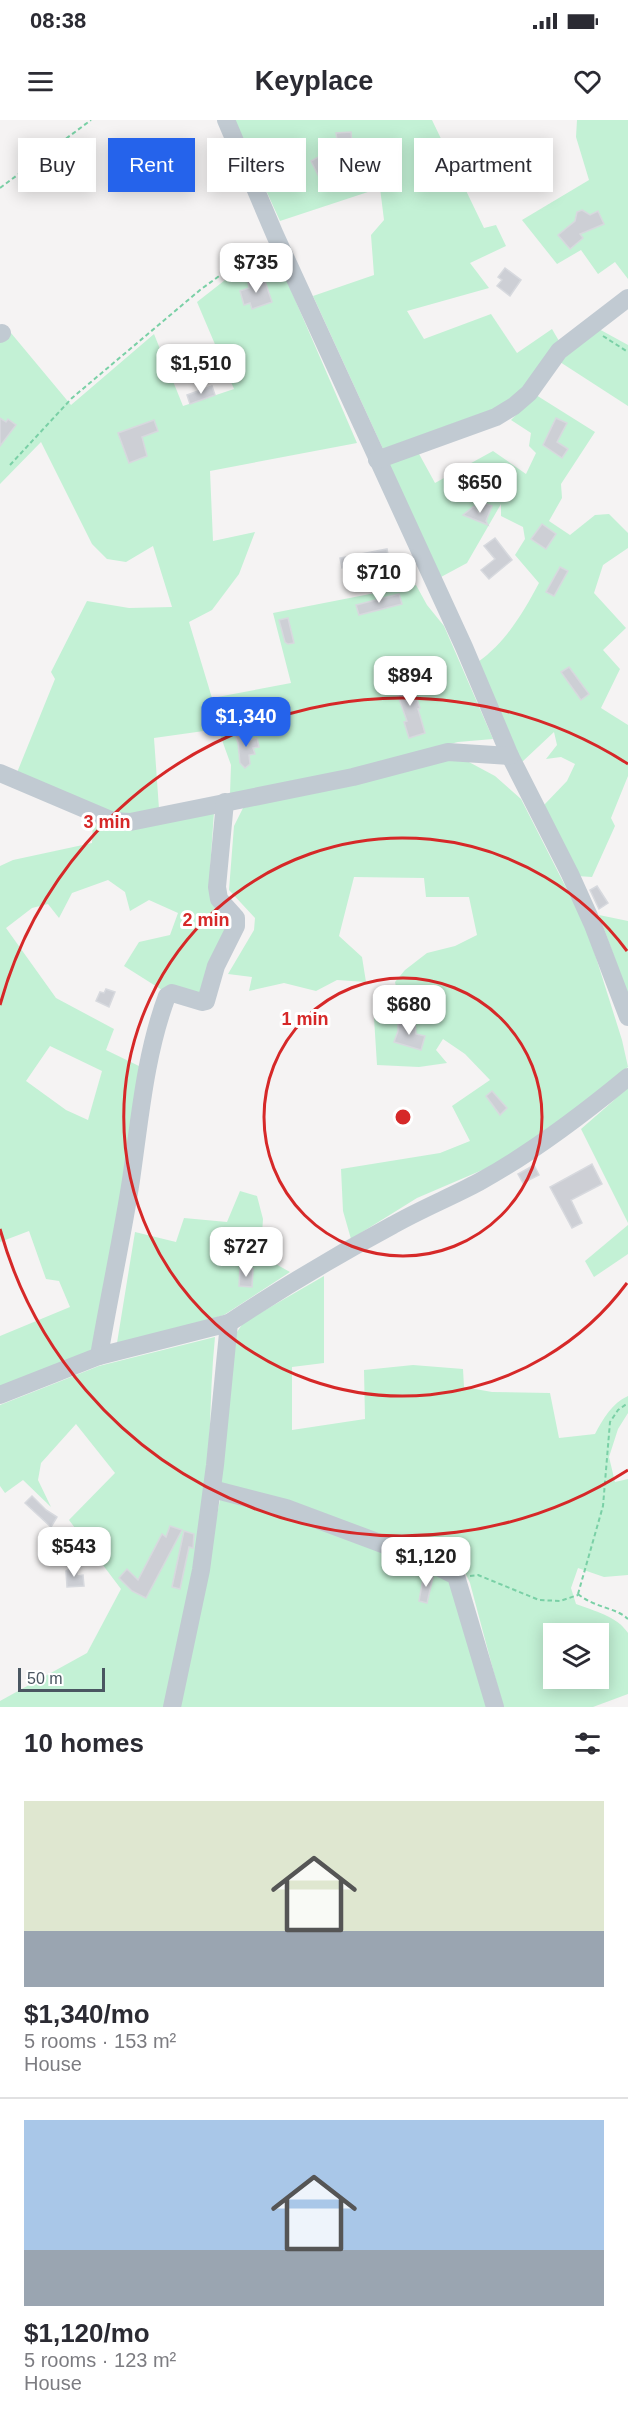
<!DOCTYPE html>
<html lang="en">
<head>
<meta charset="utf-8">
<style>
	body { margin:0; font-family:Helvetica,sans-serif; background:#f2f2f3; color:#2b2b33; height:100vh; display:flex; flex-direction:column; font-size:22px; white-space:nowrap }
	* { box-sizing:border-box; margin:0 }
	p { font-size:20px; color:#7c7c81 }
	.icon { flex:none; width:33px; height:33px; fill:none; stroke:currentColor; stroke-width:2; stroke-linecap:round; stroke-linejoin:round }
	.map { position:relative; height:1587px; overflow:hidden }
	.side { display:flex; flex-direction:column; background:#fff; flex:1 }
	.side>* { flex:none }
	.banner { position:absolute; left:18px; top:18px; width:592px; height:54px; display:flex; gap:12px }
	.controls { position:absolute; left:543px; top:1503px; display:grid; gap:12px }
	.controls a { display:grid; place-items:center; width:66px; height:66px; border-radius:0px; background:#fff; box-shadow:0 3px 15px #0003; font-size:30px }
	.scale { position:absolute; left:18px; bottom:15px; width:87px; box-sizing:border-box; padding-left:6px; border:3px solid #4a5661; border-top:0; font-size:16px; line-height:21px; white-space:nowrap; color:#4a5661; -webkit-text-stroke:4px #fff; paint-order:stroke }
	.price { position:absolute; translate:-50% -51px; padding:0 14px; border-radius:12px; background:#fff; color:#222; font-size:20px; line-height:39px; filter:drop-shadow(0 2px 3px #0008) }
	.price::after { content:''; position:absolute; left:50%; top:36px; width:18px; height:14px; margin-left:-9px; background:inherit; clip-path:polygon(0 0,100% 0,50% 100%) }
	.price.on { background:#2563eb; color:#fff }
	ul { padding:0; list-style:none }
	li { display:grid; align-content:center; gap:12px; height:318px; padding:0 24px }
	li+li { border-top:2px solid #e1e1e2 }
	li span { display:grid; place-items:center; height:186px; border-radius:0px; color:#555 }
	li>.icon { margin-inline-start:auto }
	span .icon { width:108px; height:108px; fill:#fffc; stroke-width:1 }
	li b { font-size:26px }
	h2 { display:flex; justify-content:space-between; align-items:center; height:72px; padding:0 24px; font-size:26px }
	.chip { padding:0 21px; border-radius:0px; background:#fff; box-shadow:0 3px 15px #0003; font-size:21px; line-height:54px }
	.chip.on { background:#2563eb; color:#fff }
	.status { display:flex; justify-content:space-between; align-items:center; height:42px; padding:0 30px; background:#fff; direction:ltr }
	.status svg { height:16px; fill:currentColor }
	header { display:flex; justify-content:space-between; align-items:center; height:78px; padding:0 24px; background:#fff; font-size:27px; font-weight:700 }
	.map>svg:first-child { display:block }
	.green { fill:#c3f1d5; fill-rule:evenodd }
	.building { fill:#cdcfd5; stroke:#d7d9de; stroke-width:1.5 }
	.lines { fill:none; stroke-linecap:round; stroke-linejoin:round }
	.path { stroke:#7ad0a6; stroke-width:2; stroke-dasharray:4.5 3; stroke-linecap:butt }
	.minor { stroke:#c1cad2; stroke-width:18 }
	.ring { fill:none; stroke:#d62828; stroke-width:3 }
	.centre { fill:#d62828; stroke:#fff; stroke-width:3 }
	.ring-label { font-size:18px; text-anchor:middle; font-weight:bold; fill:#d62828; stroke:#fff; stroke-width:6; stroke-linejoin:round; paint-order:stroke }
</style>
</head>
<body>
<div class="status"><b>08:38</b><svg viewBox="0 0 49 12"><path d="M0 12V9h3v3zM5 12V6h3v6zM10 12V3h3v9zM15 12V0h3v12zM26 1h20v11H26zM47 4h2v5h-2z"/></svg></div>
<header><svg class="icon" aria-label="menu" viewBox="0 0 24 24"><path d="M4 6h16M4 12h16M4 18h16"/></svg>Keyplace<svg class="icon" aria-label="heart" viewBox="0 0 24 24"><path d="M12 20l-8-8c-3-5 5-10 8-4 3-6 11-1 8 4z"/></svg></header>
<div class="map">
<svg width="628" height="1587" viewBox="0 0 628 1587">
	<rect width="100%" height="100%" fill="#f5f3f3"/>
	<g class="green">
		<polygon points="234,0 432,0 484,108 496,105 506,126 470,143 489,168 407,191 424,219 491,194 517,233 552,209 559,221 522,269 499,287 383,329 313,176 374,155 371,115 384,100 380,68 280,101"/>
		<polygon points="577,0 628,0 628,159 615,142 598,154 581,130 557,144 522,100 589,60 576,17"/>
		<polygon points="271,124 357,323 210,351 213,421 255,412 239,454 212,490 189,502 212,578 291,563 273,493 416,465 427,485 444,506 493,619 458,622 345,651 230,674 231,645 218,609 154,618 159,689 127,695 108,694 16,655 55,559 51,552 87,481 129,488 172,487 153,426 126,442 107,439 92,424 41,322 0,364 0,221 11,213 71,285 154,214 183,286 234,269 197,182"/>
		<polygon points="597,208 628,225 628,286 560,242"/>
		<path d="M536,275l59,37 -34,52 1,14 -13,23 21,14 25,-20 14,-1 19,19v15l-25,17 -9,28 32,35 -23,22 17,19 -19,39 27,17v51l-17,42 4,8 -23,51 -15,-1 -33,-71 23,-24 8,-17 -14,-7 -15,2 11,-14 -3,-13 -32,30 -44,-100c28,-20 45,-49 61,-79l-24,-28 10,-16 -2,-12 -22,-11v-12l-34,59 -26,14 -52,-113 29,-12 17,31 58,-32 33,23 10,-21 -7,-7 2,-13 -20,-13z"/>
		<polygon points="449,638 467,641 495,656 521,679 587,809 622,920 628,947 570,995 494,1045 417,1078 351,1119 343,1091 341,1049 440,1033 470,1021 452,986 490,960 465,934 443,919 436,930 447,943 419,947 377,945 373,882 398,876 395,862 405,850 427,833 455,826 477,815 469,777 426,777 424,758 354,757 339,816 362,837 366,862 337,860 316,871 284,863 249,871 252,857 228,854 254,810 255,798 229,770 234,706 243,688"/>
		<path d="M214,692l-4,58 20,52 -27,75 -41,-7 -38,-24 15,-24 31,-7 8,-22 -29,-13 -19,11 -5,-19 -17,-12 -36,13 -13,25 -11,-14 -16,4 -26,20 50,70 58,31 -8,21 35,17 -46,287 -95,36v-54l70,-29 -11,-26 -13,-2 -17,-48 -29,11v-376l13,-6 79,-17 1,-22zM50,926l52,25 -14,49 -22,-10 -40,-29z"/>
		<polygon points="599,795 628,801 628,875"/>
		<polygon points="628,966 628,1103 581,1009 612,982"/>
		<polygon points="240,1071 257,1076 263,1099 261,1129 272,1142 290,1152 224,1195 179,1209 117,1223 135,1112 176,1122 184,1098 227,1102"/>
		<polygon points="628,1105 628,1134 594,1157 585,1141"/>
		<path d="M324,1156v87l-32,4v63l73,-11 -1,-49 49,-5 50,4 1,18 28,5 58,1 9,45 36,-4c8,-15 17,-31 33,-38v17l-10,16 -9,28 6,25 13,-3v96l-24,2 -26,-9 -7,20 5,16c18,7 41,12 52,29v61l-35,13h-90l-33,-124 -6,-13 -180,-69 -67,-17 18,-149 8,-12zM554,1514h44v44h-44z"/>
		<path d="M215,1217c-7,68 -3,137 -14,205 -9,55 -24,110 -36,165h-165v-6l87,-48 34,-64 -52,-69 46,-47 -39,-49 -35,39 -3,17 13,27 -28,-27 -18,13 -5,-7v-81l99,-39z"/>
		<polygon points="220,1380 282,1392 439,1451 453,1461 487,1587 177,1587"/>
	</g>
	<g class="building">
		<polygon points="351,12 352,25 338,26 336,13"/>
		<polygon points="322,35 336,63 325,69 311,41"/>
		<polygon points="582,90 590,95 598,91 604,104 580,114 583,118 570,129 558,115 575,101 577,92"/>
		<polygon points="505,148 521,160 510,176 497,166 502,160 498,157"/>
		<polygon points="264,158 272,182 252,189 250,183 244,185 240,171 249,168 248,162"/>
		<polygon points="212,266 215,275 190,284 187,275"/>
		<polygon points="0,298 6,302 8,299 16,305 0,326"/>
		<polygon points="556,298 567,303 557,322 568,329 562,338 543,325"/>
		<polygon points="154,300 158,311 142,317 147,336 129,343 118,313"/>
		<polygon points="483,383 492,386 486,401 488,405 463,395 474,386 479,393"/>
		<polygon points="542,404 556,414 546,429 531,419"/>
		<polygon points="495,418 512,440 489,459 481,450 495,439 484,426"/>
		<polygon points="387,429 389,440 342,448 340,438"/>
		<polygon points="560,447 568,451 554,476 546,472"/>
		<polygon points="399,474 402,484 359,495 356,485"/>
		<polygon points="288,498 294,523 288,524 285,522 279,500"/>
		<polygon points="569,547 589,574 581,580 561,552"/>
		<polygon points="409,556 420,588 418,589 425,613 409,618 404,602 407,601 393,562"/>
		<polygon points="243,609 247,620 257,618 259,627 253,628 255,634 249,635 250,644 245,648 240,643 238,623 234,613"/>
		<polygon points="597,766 608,783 599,789 590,770"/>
		<polygon points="106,869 115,872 109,887 96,881 100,872 104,873"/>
		<polygon points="398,903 415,903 416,914 425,916 421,930 394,922 398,911"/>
		<polygon points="492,971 507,988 500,995 486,976"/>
		<polygon points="592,1044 602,1064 571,1080 582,1103 572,1108 550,1067"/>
		<polygon points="534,1045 539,1055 523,1063 518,1054"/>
		<polygon points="240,1148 253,1149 252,1167 239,1166"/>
		<polygon points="32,1376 46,1390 57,1397 51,1407 25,1383"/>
		<polygon points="170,1406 182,1410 146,1478 132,1471 119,1458 127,1449 138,1460 162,1414 166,1417"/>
		<polygon points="184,1411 194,1414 193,1428 189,1427 180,1469 172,1467"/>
		<polygon points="76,1445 77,1456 83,1455 84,1466 67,1467 66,1451"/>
		<polygon points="424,1453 433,1457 427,1483 419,1481"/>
	</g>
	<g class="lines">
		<g class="path">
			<polyline points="0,68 91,0"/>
			<polyline points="603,216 628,232"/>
			<polyline points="10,345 72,278 200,170 263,124"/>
			<polyline points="470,1456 478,1455 539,1480 560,1481 578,1475"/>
			<polyline points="578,1474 603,1386 610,1302 618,1290 628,1283"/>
			<path d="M578,1474c17,14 37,13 50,25"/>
		</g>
		<g class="minor">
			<polyline points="226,0 275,115 464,527 510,636 570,754 593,805 628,897"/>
			<polyline points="0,214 2,213"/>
			<polyline points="377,340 496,297 514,286 529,273 559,231 628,178"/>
			<polyline points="0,653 113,701 130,702 353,657 448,632 510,636"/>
			<path d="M99,1236c10,-59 23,-118 32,-176 9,-62 14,-125 36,-184l5,-3 30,9 4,-1 10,-35 20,-40v-8l-17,-19 -2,-12 8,-85"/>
			<polyline points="0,1275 99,1236 229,1203"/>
			<polyline points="212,1369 286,1388 420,1438 456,1456 495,1587"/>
			<path d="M172,1587l29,-137 14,-105 14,-142c53,-35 108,-68 164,-98 28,-16 58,-28 86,-43 53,-29 103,-67 149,-105"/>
		</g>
	</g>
	<g class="ring">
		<circle cx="403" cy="997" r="139"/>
		<path d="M627 1163A279 279 0 1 1 627 831"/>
		<path d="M628 1350A418 418 0 0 1 0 1109M0 885A418 418 0 0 1 628 644"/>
	</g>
	<circle cx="403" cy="997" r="9" class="centre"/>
	<g class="ring-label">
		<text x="107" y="708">3 min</text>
		<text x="206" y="806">2 min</text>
		<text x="305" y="905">1 min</text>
	</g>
</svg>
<div class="controls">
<a><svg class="icon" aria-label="layers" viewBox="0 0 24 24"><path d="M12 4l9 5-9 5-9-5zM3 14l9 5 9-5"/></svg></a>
</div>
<div class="scale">50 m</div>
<b class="price" style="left:256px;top:174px">$735</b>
<b class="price" style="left:201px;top:275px">$1,510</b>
<b class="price" style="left:480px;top:394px">$650</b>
<b class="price" style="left:379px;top:484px">$710</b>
<b class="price" style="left:410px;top:587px">$894</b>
<b class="price on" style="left:246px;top:628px">$1,340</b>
<b class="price" style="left:409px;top:916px">$680</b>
<b class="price" style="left:246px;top:1158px">$727</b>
<b class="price" style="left:74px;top:1458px">$543</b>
<b class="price" style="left:426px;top:1468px">$1,120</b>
<div class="banner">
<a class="chip">Buy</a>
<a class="chip on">Rent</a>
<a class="chip">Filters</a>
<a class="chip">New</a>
<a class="chip">Apartment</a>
</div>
</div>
<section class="side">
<h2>10 homes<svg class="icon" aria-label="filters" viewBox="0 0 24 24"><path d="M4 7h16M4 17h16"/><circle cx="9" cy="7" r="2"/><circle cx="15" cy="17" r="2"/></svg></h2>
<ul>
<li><span style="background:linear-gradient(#dfe7d0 70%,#9aa5b1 0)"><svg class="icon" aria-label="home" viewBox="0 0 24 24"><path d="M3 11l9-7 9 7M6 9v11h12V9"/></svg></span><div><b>$1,340/mo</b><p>5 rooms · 153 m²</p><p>House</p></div></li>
<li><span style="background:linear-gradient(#a9c7e8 70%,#9aa5b1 0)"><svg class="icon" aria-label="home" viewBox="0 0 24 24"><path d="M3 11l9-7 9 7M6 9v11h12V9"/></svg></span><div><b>$1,120/mo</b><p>5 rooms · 123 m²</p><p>House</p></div></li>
</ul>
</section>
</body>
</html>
